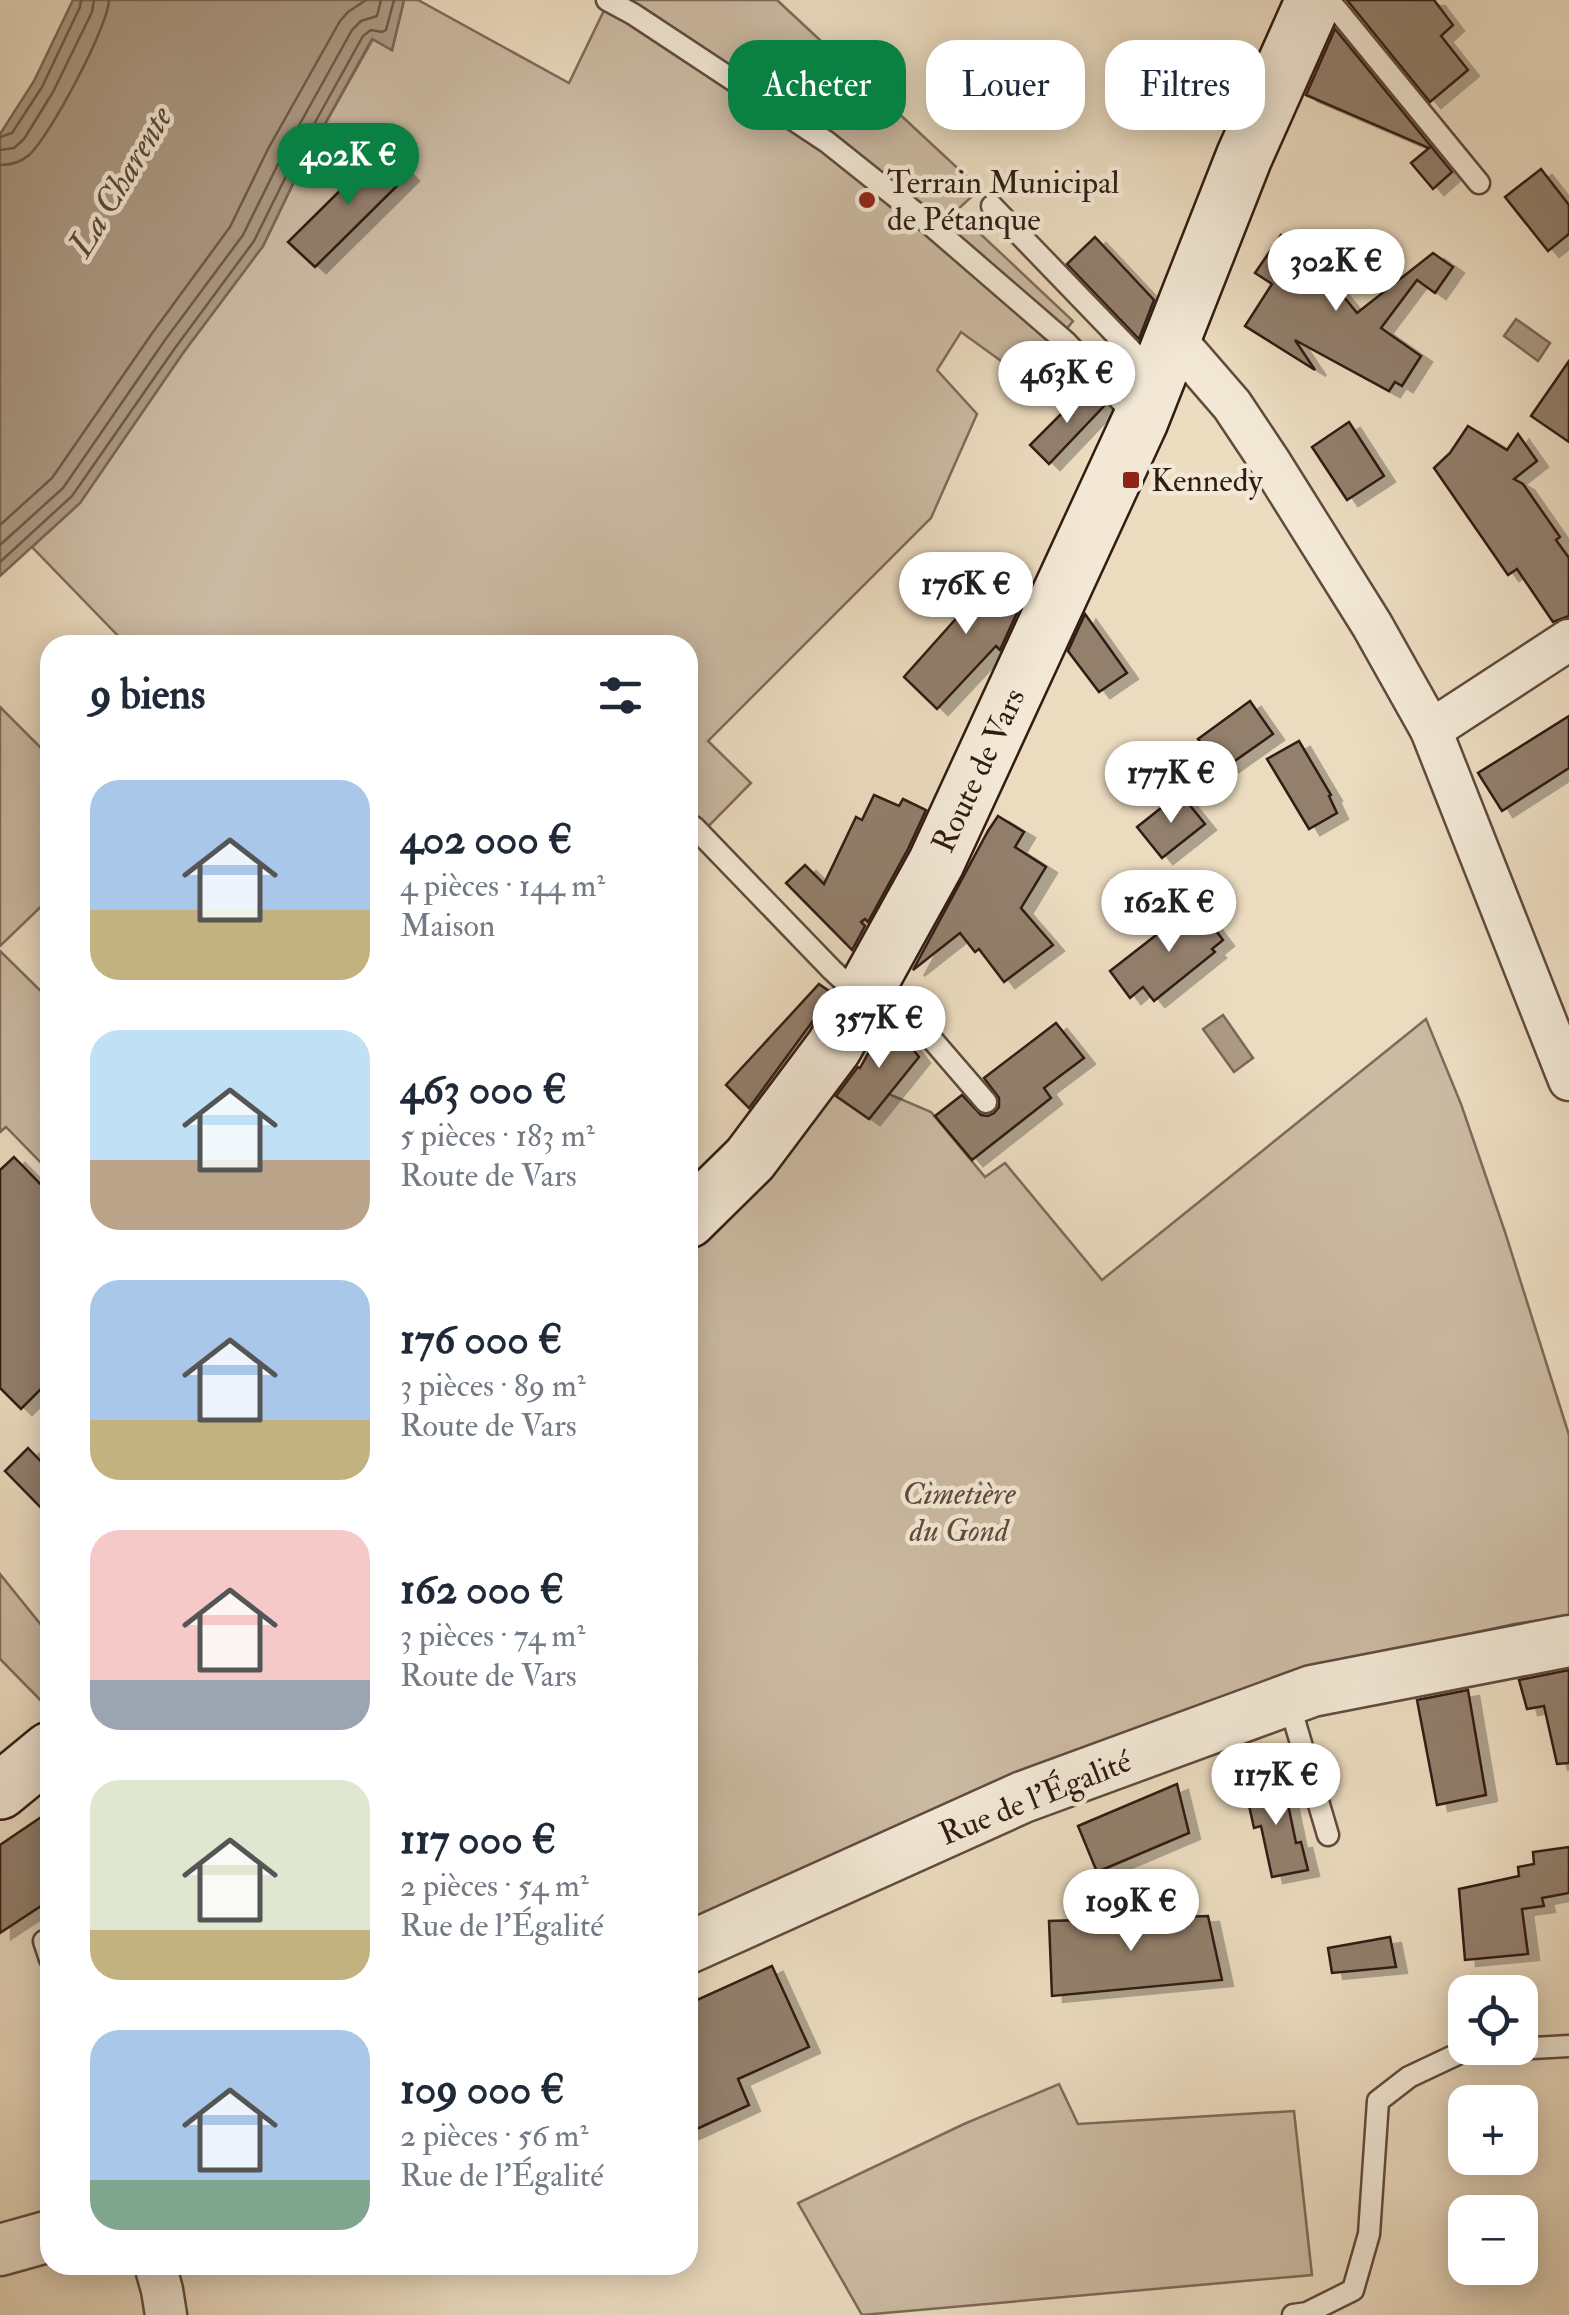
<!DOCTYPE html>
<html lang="fr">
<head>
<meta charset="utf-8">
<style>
	body { margin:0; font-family:"IM FELL Double Pica",serif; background:#f2f2f3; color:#1f2937; height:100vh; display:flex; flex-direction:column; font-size:38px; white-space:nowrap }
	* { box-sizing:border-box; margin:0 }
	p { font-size:32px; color:#747a83 }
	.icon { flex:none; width:55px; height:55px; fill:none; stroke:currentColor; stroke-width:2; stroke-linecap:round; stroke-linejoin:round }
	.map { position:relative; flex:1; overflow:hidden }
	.sheet { position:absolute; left:40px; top:635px; width:658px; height:1640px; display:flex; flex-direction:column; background:#fff; border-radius:30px; box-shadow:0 5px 25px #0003 }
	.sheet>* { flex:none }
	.banner { position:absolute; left:728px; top:40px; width:690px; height:90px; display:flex; gap:20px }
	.controls { position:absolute; left:1448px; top:1975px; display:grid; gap:20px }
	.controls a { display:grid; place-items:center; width:90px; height:90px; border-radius:20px; background:#fff; box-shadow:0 5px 25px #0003; font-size:50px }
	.price { position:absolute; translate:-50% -85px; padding:0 22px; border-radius:35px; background:#fff; color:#222; font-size:32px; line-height:65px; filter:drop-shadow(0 2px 5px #0008) }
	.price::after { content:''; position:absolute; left:50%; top:60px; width:30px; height:22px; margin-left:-15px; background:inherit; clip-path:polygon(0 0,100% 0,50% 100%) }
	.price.active { background:#0b8043; color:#fff }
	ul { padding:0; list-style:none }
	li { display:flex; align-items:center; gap:30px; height:250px; padding:0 50px }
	li span { display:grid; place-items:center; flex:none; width:280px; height:200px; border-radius:30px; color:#555 }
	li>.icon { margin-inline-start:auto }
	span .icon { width:120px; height:120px; fill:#fffc; stroke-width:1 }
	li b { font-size:42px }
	h2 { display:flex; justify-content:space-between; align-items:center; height:120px; padding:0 50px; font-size:42px }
	.pill { padding:0 35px; border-radius:30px; background:#fff; box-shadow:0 5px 25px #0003; font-size:35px; line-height:90px }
	.pill.active { background:#0b8043; color:#fff }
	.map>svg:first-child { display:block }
	.green { fill:#cbbaa2; stroke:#7e6a5a; stroke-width:2.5 }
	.water { fill:#ac9a84; stroke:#7b6756; stroke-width:2.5 }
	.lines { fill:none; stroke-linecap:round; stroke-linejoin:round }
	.shore { stroke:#6e5a4b; stroke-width:2.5 }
	.building { fill:#927f6c; stroke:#311b12; stroke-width:2.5; filter:url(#shadow) }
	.service-casing { stroke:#604b3d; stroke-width:25 }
	.minor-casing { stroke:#604b3d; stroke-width:45 }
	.tertiary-casing { stroke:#604b3d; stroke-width:55 }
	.secondary-casing { stroke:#311b12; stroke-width:60 }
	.service { stroke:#f2e8d5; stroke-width:20 }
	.minor { stroke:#f2e8d5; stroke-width:40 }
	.tertiary { stroke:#f2e8d5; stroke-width:50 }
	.secondary { stroke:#f2e8d5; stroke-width:55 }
	.poi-dot { fill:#8f2418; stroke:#f2e8d5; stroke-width:4 }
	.labels { text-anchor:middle; stroke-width:9; stroke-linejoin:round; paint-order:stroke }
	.poi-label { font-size:32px; fill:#311b12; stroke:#f2e8d5; text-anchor:start }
	.street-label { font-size:32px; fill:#311b12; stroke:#f2e8d5 }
	.park-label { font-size:32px; font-style:italic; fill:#5f4b3d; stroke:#f2e8d5 }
	.water-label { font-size:35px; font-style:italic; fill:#5c473a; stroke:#f2e8d5 }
</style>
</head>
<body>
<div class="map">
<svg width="1569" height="2315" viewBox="0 0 1569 2315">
	<defs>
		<filter id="shadow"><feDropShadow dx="11" dy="6" stdDeviation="0" flood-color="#0004"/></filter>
	</defs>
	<rect width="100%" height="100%" fill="#ebdbbf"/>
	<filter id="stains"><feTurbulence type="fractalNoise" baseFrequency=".002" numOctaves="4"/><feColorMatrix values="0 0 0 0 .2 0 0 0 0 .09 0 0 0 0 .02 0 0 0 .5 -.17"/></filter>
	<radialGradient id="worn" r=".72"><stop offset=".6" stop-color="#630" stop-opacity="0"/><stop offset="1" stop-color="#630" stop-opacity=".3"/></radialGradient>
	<g class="green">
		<polygon points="404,0 418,0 569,83 609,0 777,0 980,189 956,211 1073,321 1026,379 961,332 937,370 977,414 931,518 708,741 751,783 688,847 688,645 127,645 32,547 80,503 183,353 263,246 301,167 373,39 392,50"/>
		<polygon points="0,707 50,757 50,898 0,946"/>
		<polygon points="0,951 50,1000 50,1172 6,1127 0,1132"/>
		<polygon points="1426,1019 1461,1104 1505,1232 1569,1435 1569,1616 1514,1624 1362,1658 688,1929 688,1247 769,1174 814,1120 831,1093 869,1118 889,1094 931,1112 985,1177 1005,1163 1102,1280"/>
		<polygon points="0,1574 50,1636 50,1710 0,1659"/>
		<polygon points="1059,2084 1078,2124 1294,2111 1312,2275 862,2315 798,2203 964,2124"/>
	</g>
	<g class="water">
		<polygon points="73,0 404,0 392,50 372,39 301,167 263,246 183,353 80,503 0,576 0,134 34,81"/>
		<polygon points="1516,319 1550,343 1538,361 1504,336"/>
		<polygon points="1223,1015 1253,1058 1234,1072 1203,1029"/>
	</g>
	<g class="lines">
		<g class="shore">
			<polyline points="0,137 12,133 42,87 80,7 81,0"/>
			<polyline points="0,150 14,148 24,139 53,92 92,12 94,0"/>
			<path d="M0,165c11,0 21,-3 29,-10 21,-19 79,-128 80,-155"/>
			<polyline points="0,525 52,478 153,332 230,227 268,149 340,21 348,12 366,0"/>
			<polyline points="0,545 63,488 165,340 243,235 282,156 352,30 361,21 377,16 381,0"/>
			<polyline points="0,562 72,496 175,348 254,241 293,162 363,36 371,30 382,32 386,30 394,0"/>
		</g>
	</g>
	<g class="building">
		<polygon points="1347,0 1434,0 1453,25 1441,36 1468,70 1430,102"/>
		<polygon points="1335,29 1452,172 1433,189 1411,163 1429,148 1306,95"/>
		<polygon points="382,149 408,175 315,267 288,242"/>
		<polygon points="1541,169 1569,205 1569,234 1548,251 1505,197"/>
		<polygon points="1281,235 1302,250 1314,252 1338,269 1328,277 1357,313 1433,253 1453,267 1435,293 1417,280 1381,328 1421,356 1402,386 1395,382 1389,391 1295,340 1315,370 1245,326 1272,284 1255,273"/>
		<polygon points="1095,237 1154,300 1139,339 1067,264"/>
		<polygon points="1569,361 1569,442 1531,416"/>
		<polygon points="1087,388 1105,405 1049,464 1030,445"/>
		<polygon points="1349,422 1384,476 1347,500 1312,447"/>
		<polygon points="1468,426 1507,450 1518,434 1537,461 1514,479 1523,484 1560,537 1556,540 1569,558 1569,616 1553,622 1517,569 1508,575 1434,468 1450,453"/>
		<polygon points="968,569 1025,595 1000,650 996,646 937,709 904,677 961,613 952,603"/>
		<polygon points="1085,614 1127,673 1099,692 1068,651"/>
		<polygon points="1250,701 1273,734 1222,770 1198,739"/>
		<polygon points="1569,716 1569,768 1502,811 1478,773"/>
		<polygon points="1299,741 1331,795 1329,796 1337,813 1309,829 1267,759"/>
		<polygon points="1180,793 1205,824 1162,858 1137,827"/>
		<polygon points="874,795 899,806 903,799 926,810 908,849 868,922 865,919 861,922 865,926 852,950 786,883 805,865 824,884 856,817 862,820"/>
		<polygon points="998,816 1024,832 1015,847 1046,867 1021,908 1053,945 1004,982 979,949 975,952 960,933 913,970 988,831"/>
		<polygon points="1196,904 1223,940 1212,949 1215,952 1154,1001 1143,987 1130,998 1110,971"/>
		<polygon points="819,984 829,991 815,1018 749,1108 726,1085"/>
		<polygon points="888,1017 919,1057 869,1119 836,1096 858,1067 860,1068"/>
		<polygon points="1056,1023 1084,1058 1044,1088 1051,1098 972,1160 935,1116 962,1095 981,1115 988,1116 994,1113 999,1107 999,1098 984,1078"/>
		<polygon points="14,1157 50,1194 50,1380 21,1409 0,1388 0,1170"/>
		<polygon points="28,1448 50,1471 50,1517 5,1471"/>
		<polygon points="1569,1670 1569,1763 1557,1764 1544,1706 1527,1709 1519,1680"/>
		<polygon points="1468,1690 1486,1795 1437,1805 1417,1700"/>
		<polygon points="1283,1780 1296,1843 1301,1842 1308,1870 1272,1877 1261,1826 1254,1828 1245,1788"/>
		<polygon points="1177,1784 1189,1833 1097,1872 1078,1826"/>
		<polygon points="50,1811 50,1900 0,1933 0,1845"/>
		<polygon points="1569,1847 1569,1893 1542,1898 1544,1906 1522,1909 1528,1954 1465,1960 1459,1889 1519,1876 1518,1867 1534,1864 1533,1852"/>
		<polygon points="1208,1916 1222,1980 1052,1996 1049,1921"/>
		<polygon points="1390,1937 1396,1967 1332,1973 1328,1948"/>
		<polygon points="772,1966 809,2047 738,2079 749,2105 688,2133 688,2004"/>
	</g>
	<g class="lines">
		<defs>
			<g id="service">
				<polyline points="607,0 633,14 827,142 926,221 1066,342 1135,416"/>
				<polyline points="1329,0 1479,183"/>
				<polyline points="992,206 1154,374"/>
				<polyline points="694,827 832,970 860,996"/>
				<polyline points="873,979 917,1022 986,1102"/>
				<polyline points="1288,1699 1328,1835"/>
				<polyline points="44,1941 50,1959"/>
				<polyline points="1293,2315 1307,2313 1353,2290 1369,2234 1378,2101 1409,2077 1462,2052 1569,2046"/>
			</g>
			<g id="minor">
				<polyline points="1174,338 1232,405 1270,462 1372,625 1431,730 1569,1080"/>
				<polyline points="1431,730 1569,640"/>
				<polyline points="155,2265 162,2290 166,2315"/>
			</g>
			<g id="tertiary">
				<polyline points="688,1948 1023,1797 1312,1691 1569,1641"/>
				<polyline points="0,2250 50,2236"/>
			</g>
			<g id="secondary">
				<polyline points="688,1220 750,1159 834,1047 936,863 1140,421 1244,157 1314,0"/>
				<polyline points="0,1791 50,1750"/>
			</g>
		</defs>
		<use href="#service" class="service-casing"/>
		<use href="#minor" class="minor-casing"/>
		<use href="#tertiary" class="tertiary-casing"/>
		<use href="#secondary" class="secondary-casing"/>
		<use href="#service" class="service"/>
		<use href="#minor" class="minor"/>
		<use href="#tertiary" class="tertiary"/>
		<use href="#secondary" class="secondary"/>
	</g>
	<g class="poi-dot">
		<circle cx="867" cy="200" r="10"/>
		<rect x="1121" y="470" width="20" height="20" rx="5"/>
	</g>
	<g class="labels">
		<g class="poi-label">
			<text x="887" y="193">Terrain Municipal<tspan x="887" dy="37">de Pétanque</tspan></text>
			<text x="1151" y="491">Kennedy</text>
		</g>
		<g class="street-label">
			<text transform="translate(978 770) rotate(-65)" y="11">Route de Vars</text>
			<text transform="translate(1035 1797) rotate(-22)" y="11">Rue de l'Égalité</text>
		</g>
		<g class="park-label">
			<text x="959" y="1504">Cimetière<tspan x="959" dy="37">du Gond</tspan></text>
		</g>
		<g class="water-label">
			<text transform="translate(120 181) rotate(-59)" y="12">La Charente</text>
		</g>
	</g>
	<rect width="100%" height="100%" filter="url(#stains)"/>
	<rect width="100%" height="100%" fill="url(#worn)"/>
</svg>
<div class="controls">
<a><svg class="icon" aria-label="locate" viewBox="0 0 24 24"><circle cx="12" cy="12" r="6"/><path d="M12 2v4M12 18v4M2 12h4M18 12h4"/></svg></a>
<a>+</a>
<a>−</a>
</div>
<b class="price active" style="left:348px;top:208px">402K €</b>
<b class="price" style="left:1336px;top:314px">302K €</b>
<b class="price" style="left:1067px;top:426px">463K €</b>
<b class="price" style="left:966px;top:637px">176K €</b>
<b class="price" style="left:1171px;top:826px">177K €</b>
<b class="price" style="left:1169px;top:955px">162K €</b>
<b class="price" style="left:879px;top:1071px">357K €</b>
<b class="price" style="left:1276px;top:1828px">117K €</b>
<b class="price" style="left:1131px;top:1954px">109K €</b>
<div class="banner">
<a class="pill active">Acheter</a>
<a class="pill">Louer</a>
<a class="pill">Filtres</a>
</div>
<section class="sheet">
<h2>9 biens<svg class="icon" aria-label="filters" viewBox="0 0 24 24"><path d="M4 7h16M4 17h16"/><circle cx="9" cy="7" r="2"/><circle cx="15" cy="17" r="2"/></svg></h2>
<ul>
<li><span style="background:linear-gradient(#a9c7e8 65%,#c2b280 0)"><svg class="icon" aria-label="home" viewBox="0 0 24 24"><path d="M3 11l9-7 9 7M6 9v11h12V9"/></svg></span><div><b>402 000 €</b><p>4 pièces · 144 m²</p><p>Maison</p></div></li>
<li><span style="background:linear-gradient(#bfe0f5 65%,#b9a48a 0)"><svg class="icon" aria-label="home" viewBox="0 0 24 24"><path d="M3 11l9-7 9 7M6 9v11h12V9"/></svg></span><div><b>463 000 €</b><p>5 pièces · 183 m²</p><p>Route de Vars</p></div></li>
<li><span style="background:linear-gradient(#a9c7e8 70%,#c2b280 0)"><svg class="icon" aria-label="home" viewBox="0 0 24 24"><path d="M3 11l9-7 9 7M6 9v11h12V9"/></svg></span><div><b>176 000 €</b><p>3 pièces · 89 m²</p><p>Route de Vars</p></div></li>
<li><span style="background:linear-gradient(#f6c9c9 75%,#9aa5b1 0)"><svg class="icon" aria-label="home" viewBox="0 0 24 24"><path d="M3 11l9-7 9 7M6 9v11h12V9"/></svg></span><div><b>162 000 €</b><p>3 pièces · 74 m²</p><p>Route de Vars</p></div></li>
<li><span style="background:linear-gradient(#dfe7d0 75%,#c2b280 0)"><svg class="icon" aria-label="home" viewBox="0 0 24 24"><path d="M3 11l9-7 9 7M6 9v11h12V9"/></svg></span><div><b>117 000 €</b><p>2 pièces · 54 m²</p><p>Rue de l'Égalité</p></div></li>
<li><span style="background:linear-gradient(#a9c7e8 75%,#7fa58c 0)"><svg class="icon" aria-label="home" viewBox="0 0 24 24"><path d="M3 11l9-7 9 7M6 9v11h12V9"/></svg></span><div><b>109 000 €</b><p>2 pièces · 56 m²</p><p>Rue de l'Égalité</p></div></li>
</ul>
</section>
</div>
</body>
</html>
